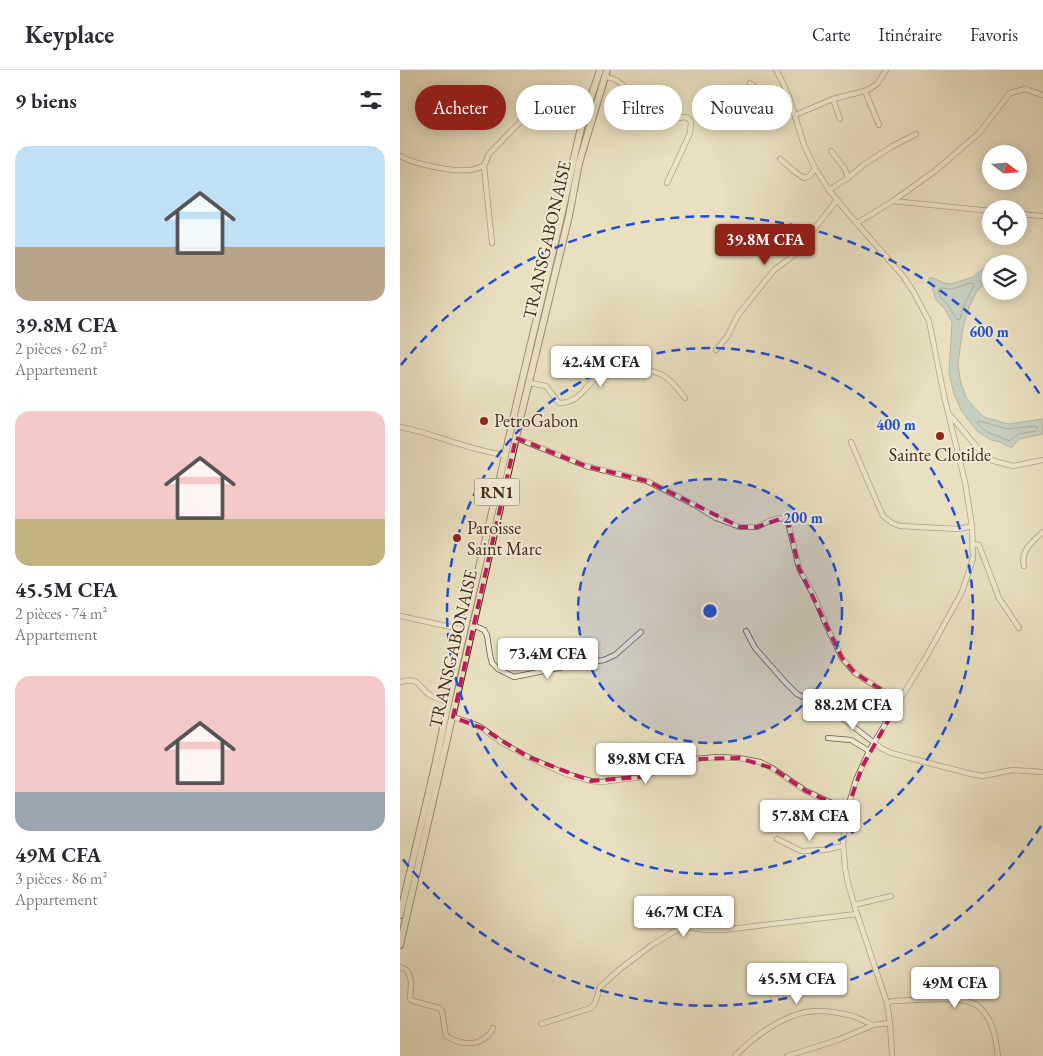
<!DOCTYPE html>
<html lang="fr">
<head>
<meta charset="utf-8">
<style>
	body { margin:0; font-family:"EB Garamond",serif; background:#f2f2f3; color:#2b2b33; height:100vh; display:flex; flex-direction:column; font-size:19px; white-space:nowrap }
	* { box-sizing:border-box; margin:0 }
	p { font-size:16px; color:#7c7c81 }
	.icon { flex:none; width:28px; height:28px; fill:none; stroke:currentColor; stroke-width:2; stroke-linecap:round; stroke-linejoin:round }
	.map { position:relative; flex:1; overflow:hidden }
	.sheet { display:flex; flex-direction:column; background:#fff; width:400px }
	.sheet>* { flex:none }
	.hud { position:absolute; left:15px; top:15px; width:475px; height:45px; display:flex; gap:10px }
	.needle { width:32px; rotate:106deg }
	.controls { position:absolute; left:582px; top:75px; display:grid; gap:10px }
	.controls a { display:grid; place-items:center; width:45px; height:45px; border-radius:50%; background:#fff; box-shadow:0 2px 12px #0003; font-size:25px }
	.price { position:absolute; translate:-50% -42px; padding:0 11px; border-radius:5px; background:#fff; color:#222; font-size:16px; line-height:32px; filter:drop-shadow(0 1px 2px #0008) }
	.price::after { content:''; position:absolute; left:50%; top:30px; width:15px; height:11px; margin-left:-8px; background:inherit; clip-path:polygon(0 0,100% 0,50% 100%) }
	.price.active { background:#8f2418; color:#fff }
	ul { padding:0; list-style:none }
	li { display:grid; align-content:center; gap:10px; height:265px; padding:0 15px }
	li span { display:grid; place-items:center; height:155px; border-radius:15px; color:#555 }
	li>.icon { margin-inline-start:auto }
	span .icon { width:90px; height:90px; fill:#fffc; stroke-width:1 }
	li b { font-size:21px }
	h2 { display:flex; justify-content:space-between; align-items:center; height:60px; padding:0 15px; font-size:21px }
	.tag { padding:0 18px; border-radius:22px; background:#fff; box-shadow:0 2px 12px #0003; font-size:18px; line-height:45px }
	.tag.active { background:#8f2418; color:#fff }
	header { display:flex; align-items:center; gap:30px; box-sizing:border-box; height:70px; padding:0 25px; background:#fff; border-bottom:1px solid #e1e1e2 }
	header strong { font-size:24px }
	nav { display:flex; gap:28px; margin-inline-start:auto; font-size:18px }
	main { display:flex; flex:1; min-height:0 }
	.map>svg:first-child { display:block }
	.water { fill:#9bbbbc; stroke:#79817b }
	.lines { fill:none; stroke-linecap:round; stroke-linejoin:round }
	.shore { stroke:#70726a; stroke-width:1 }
	.minor-casing { stroke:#6e5743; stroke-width:6 }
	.highway-casing { stroke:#452919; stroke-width:8 }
	.minor { stroke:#f1ebd7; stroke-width:4.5 }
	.highway { stroke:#e9e0c1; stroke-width:6 }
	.marked { fill:none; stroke:#c2185b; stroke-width:4; stroke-dasharray:10 6; stroke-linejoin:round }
	.ring { fill:none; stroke:#1d4ed8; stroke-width:2.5; stroke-dasharray:9 6 }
	.poi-dot { fill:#8f2418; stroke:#f1ebd7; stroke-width:2 }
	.labels { text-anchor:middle; stroke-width:4; stroke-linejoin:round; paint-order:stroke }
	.shield { fill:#f1ebd7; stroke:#796352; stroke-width:1 }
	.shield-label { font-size:16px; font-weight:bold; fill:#452919 }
	.street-label { font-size:18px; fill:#452919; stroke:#f1ebd7 }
	.poi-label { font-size:18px; fill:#452919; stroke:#f1ebd7; text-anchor:start }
	.centre { fill:#1d4ed8; stroke:#f1ebd7; stroke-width:2.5 }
	.ring-label { font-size:15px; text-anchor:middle; font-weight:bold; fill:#1d4ed8; stroke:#f1ebd7; stroke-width:4; stroke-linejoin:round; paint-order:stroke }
</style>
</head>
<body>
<header>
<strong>Keyplace</strong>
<nav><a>Carte</a><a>Itinéraire</a><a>Favoris</a></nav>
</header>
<main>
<section class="sheet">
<h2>9 biens<svg class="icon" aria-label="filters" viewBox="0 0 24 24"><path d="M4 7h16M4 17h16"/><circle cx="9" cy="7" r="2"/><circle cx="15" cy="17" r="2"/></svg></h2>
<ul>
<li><span style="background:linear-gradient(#bfe0f5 65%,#b9a48a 0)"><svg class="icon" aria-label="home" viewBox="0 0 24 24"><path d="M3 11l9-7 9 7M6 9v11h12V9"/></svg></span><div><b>39.8M CFA</b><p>2 pièces · 62 m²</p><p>Appartement</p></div></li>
<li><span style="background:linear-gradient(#f6c9c9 70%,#c2b280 0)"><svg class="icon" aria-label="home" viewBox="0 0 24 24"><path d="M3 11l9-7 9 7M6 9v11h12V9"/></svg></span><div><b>45.5M CFA</b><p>2 pièces · 74 m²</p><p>Appartement</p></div></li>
<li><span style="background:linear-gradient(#f6c9c9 75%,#9aa5b1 0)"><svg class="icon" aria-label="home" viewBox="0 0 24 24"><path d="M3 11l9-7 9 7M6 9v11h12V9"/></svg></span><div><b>49M CFA</b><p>3 pièces · 86 m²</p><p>Appartement</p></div></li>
</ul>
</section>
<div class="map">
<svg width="643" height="986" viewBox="0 0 643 986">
	<rect width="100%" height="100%" fill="#e9e0c1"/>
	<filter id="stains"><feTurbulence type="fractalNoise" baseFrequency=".004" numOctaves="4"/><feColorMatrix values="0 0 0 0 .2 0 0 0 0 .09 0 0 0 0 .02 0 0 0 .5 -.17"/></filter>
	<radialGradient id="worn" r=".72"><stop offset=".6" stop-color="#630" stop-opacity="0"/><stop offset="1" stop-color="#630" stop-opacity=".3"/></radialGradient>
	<polygon class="water" points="597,186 600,188 600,194 591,194 591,206 577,221 569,237 563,257 558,293 560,309 562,316 566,327 573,336 584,347 608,354 643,349 643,364 620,369 612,377 609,377 600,372 591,370 578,362 562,342 554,324 549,303 552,252 544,238 536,230 529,208 533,208 544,213 551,214 573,207"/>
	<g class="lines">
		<g class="shore">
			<polygon points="571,213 574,214 574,216 564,234 560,249 557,250 548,235 540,227 538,219 541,218 552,219"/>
			<path d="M579,351l29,8 27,-3 3,2 -2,3 -18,3 -9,7c-11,-6 -22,-6 -31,-17z"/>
		</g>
		<defs>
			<g id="minor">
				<polyline points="376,0 383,13 389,27 404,75 415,98 429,120 446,141 503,206 513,221 529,251 544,326 565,412 572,456 573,488 569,501 562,522 525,589 499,631 469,681 456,710 447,740 443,772 445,798 448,813 457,844 487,933 490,953 492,986"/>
				<polyline points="205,6 216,10 223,15 235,34 256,50 264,51 284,47 288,48 291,52 290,63 267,113"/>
				<path d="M350,13c6,5 22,20 29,21 5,0 7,-4 10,-7"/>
				<polyline points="465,21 479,55"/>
				<polyline points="433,29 440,49"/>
				<polyline points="395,45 433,29 465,21 471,18 477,14 486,0"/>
				<polyline points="431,81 445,99 448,108"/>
				<path d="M0,86c14,8 52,16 69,14 5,0 10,-3 15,-4l5,-12 36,-37 7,-13 7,-9 7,-2 7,2 6,7 11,14 12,8"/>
				<polyline points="380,89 395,102 404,108 410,106 415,98"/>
				<polyline points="84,96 92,173"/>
				<polyline points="429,120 448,108 463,95 493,76 516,64"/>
				<polyline points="493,131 591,141"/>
				<polyline points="619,144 643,146"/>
				<polyline points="457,153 493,131 535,101 579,63 610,23 625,19 643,25"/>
				<polyline points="316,280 327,267 338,245 374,200 393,186 437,130"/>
				<path d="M129,313l17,3 13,17c20,0 25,-15 39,-27 6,-4 17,-10 25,-11 10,0 32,6 41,11 8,5 15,14 21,22"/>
				<polyline points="549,344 587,389 613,396 643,390"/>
				<path d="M0,357c36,7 68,23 105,28"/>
				<polyline points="116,368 186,396 247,411 295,435 316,448 340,457 357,457 369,451 380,448 387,451 389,456 399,498 414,526 427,557 442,588 455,603 499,631"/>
				<polyline points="451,372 483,446 492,453 500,456 559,459 572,456"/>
				<polyline points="573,474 579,475 599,528 619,558"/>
				<path d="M624,496c-4,-15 9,-25 19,-34"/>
				<polyline points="0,546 65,560"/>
				<polyline points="73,555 84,560 87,565 90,585 92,593 98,599 114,607 173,595 204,590 215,585 241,562"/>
				<polyline points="346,561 355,578 385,612 397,624 437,644 481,678 491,683 571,704 583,706 612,700 643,702"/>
				<path d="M0,612c22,-5 16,4 30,13 6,4 12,5 19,7"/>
				<polyline points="53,647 74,654 82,658 101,672 128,687 166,704 191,711 202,712 241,707 294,689 317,687 339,688 360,692 372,698 406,721 447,740"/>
				<polyline points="428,668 451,670 469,681"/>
				<polyline points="377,769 401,781 424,780 443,776"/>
				<polyline points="454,835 491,826"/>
				<path d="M0,897l7,3 3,7 1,6 -1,16 3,2 26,7 3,3 4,25c11,7 28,11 39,2 4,-2 6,-6 8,-10"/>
				<path d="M487,933l5,-2c20,0 73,-7 87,6 14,12 17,32 19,49"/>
				<polyline points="141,954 191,938 195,933 200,917 220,899 252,875 277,860 284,858 292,858 306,860 323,860 457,844"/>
				<path d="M335,986c20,-20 43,-38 71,-44 13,-2 30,0 42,3 9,1 17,7 25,10"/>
				<polyline points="387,986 438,970 473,955 490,953"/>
			</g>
			<g id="highway">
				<polyline points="0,845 35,696 56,596 100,408 117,332 163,138 175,83 182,54 200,0"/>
				<polyline points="0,875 122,341 169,146 179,93 207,0"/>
			</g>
		</defs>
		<use href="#minor" class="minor-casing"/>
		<use href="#highway" class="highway-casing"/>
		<use href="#minor" class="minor"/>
		<use href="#highway" class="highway"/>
	</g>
	<path d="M0 0H643V986H0ZM116,368l70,28 61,15 93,46h17l26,-9 6,8 10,42 43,90 13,15 44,28 -37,66 -15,43 -41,-19 -34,-23 -33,-10 -45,1 -53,18 -50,4 -63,-24 -46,-29 -29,-11z" fill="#e9e0c1" fill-opacity=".55" fill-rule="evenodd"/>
	<path class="marked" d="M116,368l70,28 61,15 93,46h17l26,-9 6,8 10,42 43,90 13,15 44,28 -37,66 -15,43 -41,-19 -34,-23 -33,-10 -45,1 -53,18 -50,4 -63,-24 -46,-29 -29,-11z"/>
	<circle cx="310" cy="541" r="132" fill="#1d4ed8" fill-opacity=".12"/>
	<g class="ring">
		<circle cx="310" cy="541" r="132"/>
		<circle cx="310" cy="541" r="263"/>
		<path d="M641 756A395 395 0 0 1 1 787M1 295A395 395 0 0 1 641 326"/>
	</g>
	<g class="poi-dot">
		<circle cx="84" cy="351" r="5"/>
		<circle cx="540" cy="366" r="5"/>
		<circle cx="57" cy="468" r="5"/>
	</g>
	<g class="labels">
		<rect class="shield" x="74.5" y="408.5" width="45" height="27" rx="4"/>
		<g class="shield-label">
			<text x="97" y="428">RN1</text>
		</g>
		<g class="street-label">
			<text transform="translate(147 170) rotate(-77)" y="6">TRANSGABONAISE</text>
			<text transform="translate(53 579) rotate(-77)" y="6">TRANSGABONAISE</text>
		</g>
		<g class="poi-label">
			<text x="94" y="357">PetroGabon</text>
			<text x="540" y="391" text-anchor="middle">Sainte Clotilde</text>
			<text x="67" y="464">Paroisse<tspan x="67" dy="21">Saint Marc</tspan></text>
		</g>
	</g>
	<circle cx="310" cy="541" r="8" class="centre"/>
	<g class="ring-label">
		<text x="589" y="267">600 m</text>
		<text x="496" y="360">400 m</text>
		<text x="403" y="453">200 m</text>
	</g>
	<rect width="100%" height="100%" filter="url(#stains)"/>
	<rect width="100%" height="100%" fill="url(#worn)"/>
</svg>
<div class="controls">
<a><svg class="needle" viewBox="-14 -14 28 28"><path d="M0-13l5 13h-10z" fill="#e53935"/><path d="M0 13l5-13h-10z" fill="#7c7c81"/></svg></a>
<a><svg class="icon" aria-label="locate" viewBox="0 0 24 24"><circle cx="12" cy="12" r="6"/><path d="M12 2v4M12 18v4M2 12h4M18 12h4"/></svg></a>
<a><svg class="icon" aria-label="layers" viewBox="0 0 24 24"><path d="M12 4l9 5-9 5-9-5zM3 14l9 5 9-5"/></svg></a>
</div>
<b class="price active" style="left:365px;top:196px">39.8M CFA</b>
<b class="price" style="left:201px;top:318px">42.4M CFA</b>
<b class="price" style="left:148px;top:610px">73.4M CFA</b>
<b class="price" style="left:453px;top:661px">88.2M CFA</b>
<b class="price" style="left:246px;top:715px">89.8M CFA</b>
<b class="price" style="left:410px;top:772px">57.8M CFA</b>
<b class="price" style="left:284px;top:868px">46.7M CFA</b>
<b class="price" style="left:397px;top:935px">45.5M CFA</b>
<b class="price" style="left:555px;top:939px">49M CFA</b>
<div class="hud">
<a class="tag active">Acheter</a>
<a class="tag">Louer</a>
<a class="tag">Filtres</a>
<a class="tag">Nouveau</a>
</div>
</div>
</main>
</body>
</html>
